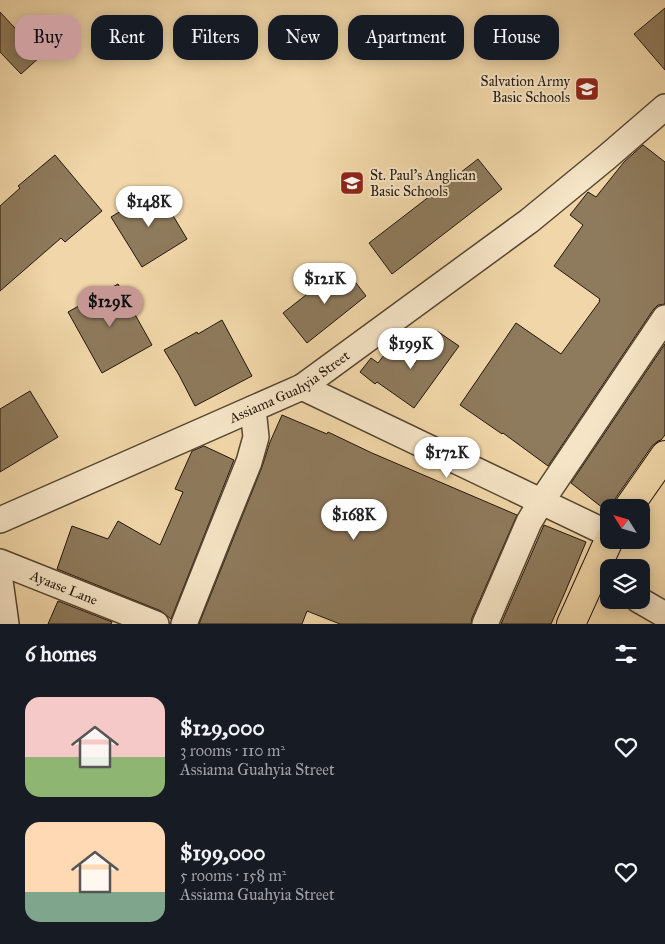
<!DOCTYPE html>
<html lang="en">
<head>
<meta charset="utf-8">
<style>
	body { margin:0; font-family:"IM FELL Great Primer",serif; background:#242831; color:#f1f3f6; height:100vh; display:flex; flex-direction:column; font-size:19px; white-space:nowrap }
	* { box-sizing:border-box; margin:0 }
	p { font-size:16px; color:#9ea1a6 }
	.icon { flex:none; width:28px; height:28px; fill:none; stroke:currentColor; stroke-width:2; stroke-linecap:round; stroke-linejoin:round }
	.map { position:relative; height:624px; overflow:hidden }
	.drawer { display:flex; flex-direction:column; background:#171b24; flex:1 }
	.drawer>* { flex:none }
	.banner { position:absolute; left:15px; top:15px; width:635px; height:45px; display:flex; gap:10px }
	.needle { width:32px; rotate:307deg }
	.fabs { position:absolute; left:600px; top:499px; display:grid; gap:10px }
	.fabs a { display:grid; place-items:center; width:50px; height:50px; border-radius:10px; background:#171b24; box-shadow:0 2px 12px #0003; font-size:25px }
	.price { position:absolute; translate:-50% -42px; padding:0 11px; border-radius:18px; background:#fff; color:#222; font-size:16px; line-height:32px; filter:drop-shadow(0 1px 2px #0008) }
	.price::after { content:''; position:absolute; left:50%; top:30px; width:15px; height:11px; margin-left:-8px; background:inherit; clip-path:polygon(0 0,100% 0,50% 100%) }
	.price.on { background:#c59692; color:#111 }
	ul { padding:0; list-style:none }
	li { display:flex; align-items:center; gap:15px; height:125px; padding:0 25px }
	li span { display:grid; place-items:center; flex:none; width:140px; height:100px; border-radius:15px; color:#555 }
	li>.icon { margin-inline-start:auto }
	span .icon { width:60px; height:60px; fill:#fffc; stroke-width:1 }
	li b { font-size:21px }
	h2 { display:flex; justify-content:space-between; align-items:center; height:60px; padding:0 25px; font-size:21px }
	.tag { padding:0 18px; border-radius:15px; background:#171b24; box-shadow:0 2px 12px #0003; font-size:18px; line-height:45px }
	.tag.on { background:#c59692; color:#111 }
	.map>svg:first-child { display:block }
	.building { fill:#8e7a5c; stroke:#231609 }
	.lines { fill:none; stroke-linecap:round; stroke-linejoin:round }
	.minor-casing { stroke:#564631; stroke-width:28 }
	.major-casing { stroke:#231609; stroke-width:30 }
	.minor { stroke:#f5e4c6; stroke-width:25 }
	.major { stroke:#f0d6a8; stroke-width:28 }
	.labels { text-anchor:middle; stroke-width:4; stroke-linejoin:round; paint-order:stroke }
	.poi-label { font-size:14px; fill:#231609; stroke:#f5e4c6; text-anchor:end }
	.street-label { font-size:14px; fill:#231609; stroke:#f5e4c6 }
</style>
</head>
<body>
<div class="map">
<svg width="665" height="624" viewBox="0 0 665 624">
	<rect width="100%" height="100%" fill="#f0d6a8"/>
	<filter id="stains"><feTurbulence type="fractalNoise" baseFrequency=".004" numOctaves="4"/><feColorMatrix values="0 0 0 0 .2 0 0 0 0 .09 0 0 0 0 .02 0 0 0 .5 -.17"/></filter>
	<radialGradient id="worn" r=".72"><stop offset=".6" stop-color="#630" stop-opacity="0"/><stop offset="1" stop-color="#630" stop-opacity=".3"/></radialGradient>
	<g class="building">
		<polygon points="665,8 665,70 634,34"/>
		<polygon points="0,12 41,56 21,74 0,52"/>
		<polygon points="643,145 665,162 665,304 658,305 653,310 548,466 503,433 502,434 460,405 516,323 561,354 600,301 599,301 600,299 554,266 583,225 570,215 588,192 596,197 624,162"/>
		<polygon points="55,155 102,211 65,242 61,238 0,291 0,206 20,188 18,186"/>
		<polygon points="478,159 502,189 392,274 369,243"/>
		<polygon points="157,189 187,239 142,267 111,217"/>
		<polygon points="343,266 366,296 307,343 283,313"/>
		<polygon points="118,284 152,345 102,373 68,312"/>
		<polygon points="222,320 252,376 195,406 179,375 164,350 197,332 198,334"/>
		<polygon points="437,331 459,346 414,408 377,382 375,384 360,372 371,358 378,363 391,346 414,364"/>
		<polygon points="665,344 665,435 661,440 658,441 652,446 615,499 613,506 612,508 609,508 608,512 571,483"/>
		<polygon points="30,391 58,437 0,472 0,409"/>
		<polygon points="282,415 327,434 328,432 372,453 517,515 472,618 471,624 340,624 307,611 302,624 199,624 262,467 270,442"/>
		<polygon points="204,446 234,460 171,619 161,611 57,569 72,526 108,539 118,521 160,545 183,492 175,489 192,451"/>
		<polygon points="544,525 586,542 566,590 551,624 501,624"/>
		<polygon points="58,601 112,622 111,624 48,624"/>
	</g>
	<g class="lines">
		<defs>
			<g id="minor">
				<polyline points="302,387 609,534"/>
				<path id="s1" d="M0,520l302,-133 227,-166 78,-64 58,-50"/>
				<path id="s2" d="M0,562l156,62"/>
				<polyline points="593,573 609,583"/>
				<polyline points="0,581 6,624"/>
				<polyline points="639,600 665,615"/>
				<polyline points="184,624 217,541 249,462 256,437 253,409"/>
				<polyline points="485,624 529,522 541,502 665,318"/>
			</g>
			<g id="major">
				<polyline points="628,508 665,455"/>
				<polyline points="571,624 609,540"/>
			</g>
		</defs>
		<use href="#minor" class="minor-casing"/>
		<use href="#major" class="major-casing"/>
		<use href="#minor" class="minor"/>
		<use href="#major" class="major"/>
	</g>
	<defs>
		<symbol id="school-square" viewBox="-11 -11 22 22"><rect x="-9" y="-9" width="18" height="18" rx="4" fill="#8f2418" stroke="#f5e4c6"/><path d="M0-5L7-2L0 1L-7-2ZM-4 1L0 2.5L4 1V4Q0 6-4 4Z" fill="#fff"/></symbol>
	</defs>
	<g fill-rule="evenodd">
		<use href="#school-square" x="573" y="75" width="28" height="28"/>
		<use href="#school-square" x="338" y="169" width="28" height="28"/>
	</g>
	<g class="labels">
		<g class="poi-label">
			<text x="570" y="86">Salvation Army<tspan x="570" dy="16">Basic Schools</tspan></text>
			<text x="370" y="180" text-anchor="start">St. Paul's Anglican<tspan x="370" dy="16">Basic Schools</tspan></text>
		</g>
		<g class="street-label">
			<text dy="5" stroke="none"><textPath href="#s1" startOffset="319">Assiama Guahyia Street</textPath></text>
			<text dy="5" stroke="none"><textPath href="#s2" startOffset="69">Ayaase Lane</textPath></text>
		</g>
	</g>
	<rect width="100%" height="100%" filter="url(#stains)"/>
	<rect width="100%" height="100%" fill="url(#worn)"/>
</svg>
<div class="fabs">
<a><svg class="needle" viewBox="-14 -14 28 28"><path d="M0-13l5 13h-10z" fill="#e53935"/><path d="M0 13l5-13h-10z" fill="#9ea1a6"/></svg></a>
<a><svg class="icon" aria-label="layers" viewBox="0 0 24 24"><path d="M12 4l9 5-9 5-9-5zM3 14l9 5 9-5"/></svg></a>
</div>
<b class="price" style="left:149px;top:228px">$148K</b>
<b class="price" style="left:325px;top:305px">$121K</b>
<b class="price on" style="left:110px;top:328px">$129K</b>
<b class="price" style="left:411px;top:370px">$199K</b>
<b class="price" style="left:447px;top:479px">$172K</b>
<b class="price" style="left:354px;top:541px">$168K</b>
<div class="banner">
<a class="tag on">Buy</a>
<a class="tag">Rent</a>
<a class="tag">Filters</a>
<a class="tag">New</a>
<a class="tag">Apartment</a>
<a class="tag">House</a>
</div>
</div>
<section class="drawer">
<h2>6 homes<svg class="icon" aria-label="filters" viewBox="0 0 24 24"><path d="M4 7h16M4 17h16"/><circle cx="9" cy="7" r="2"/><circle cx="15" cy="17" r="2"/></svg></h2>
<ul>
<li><span style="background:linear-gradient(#f6c9c9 60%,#8fb573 0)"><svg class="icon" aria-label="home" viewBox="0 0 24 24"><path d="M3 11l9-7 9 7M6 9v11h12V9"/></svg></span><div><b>$129,000</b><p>3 rooms · 110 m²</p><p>Assiama Guahyia Street</p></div><svg class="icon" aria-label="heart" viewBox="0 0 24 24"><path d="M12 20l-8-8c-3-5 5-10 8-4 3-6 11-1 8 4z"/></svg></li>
<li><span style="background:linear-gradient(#ffd9b3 70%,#7fa58c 0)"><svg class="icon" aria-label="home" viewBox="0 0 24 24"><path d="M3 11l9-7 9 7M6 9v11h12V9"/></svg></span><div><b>$199,000</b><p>5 rooms · 158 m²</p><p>Assiama Guahyia Street</p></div><svg class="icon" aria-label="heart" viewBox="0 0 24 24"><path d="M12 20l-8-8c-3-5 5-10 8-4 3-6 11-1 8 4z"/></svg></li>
</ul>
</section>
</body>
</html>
